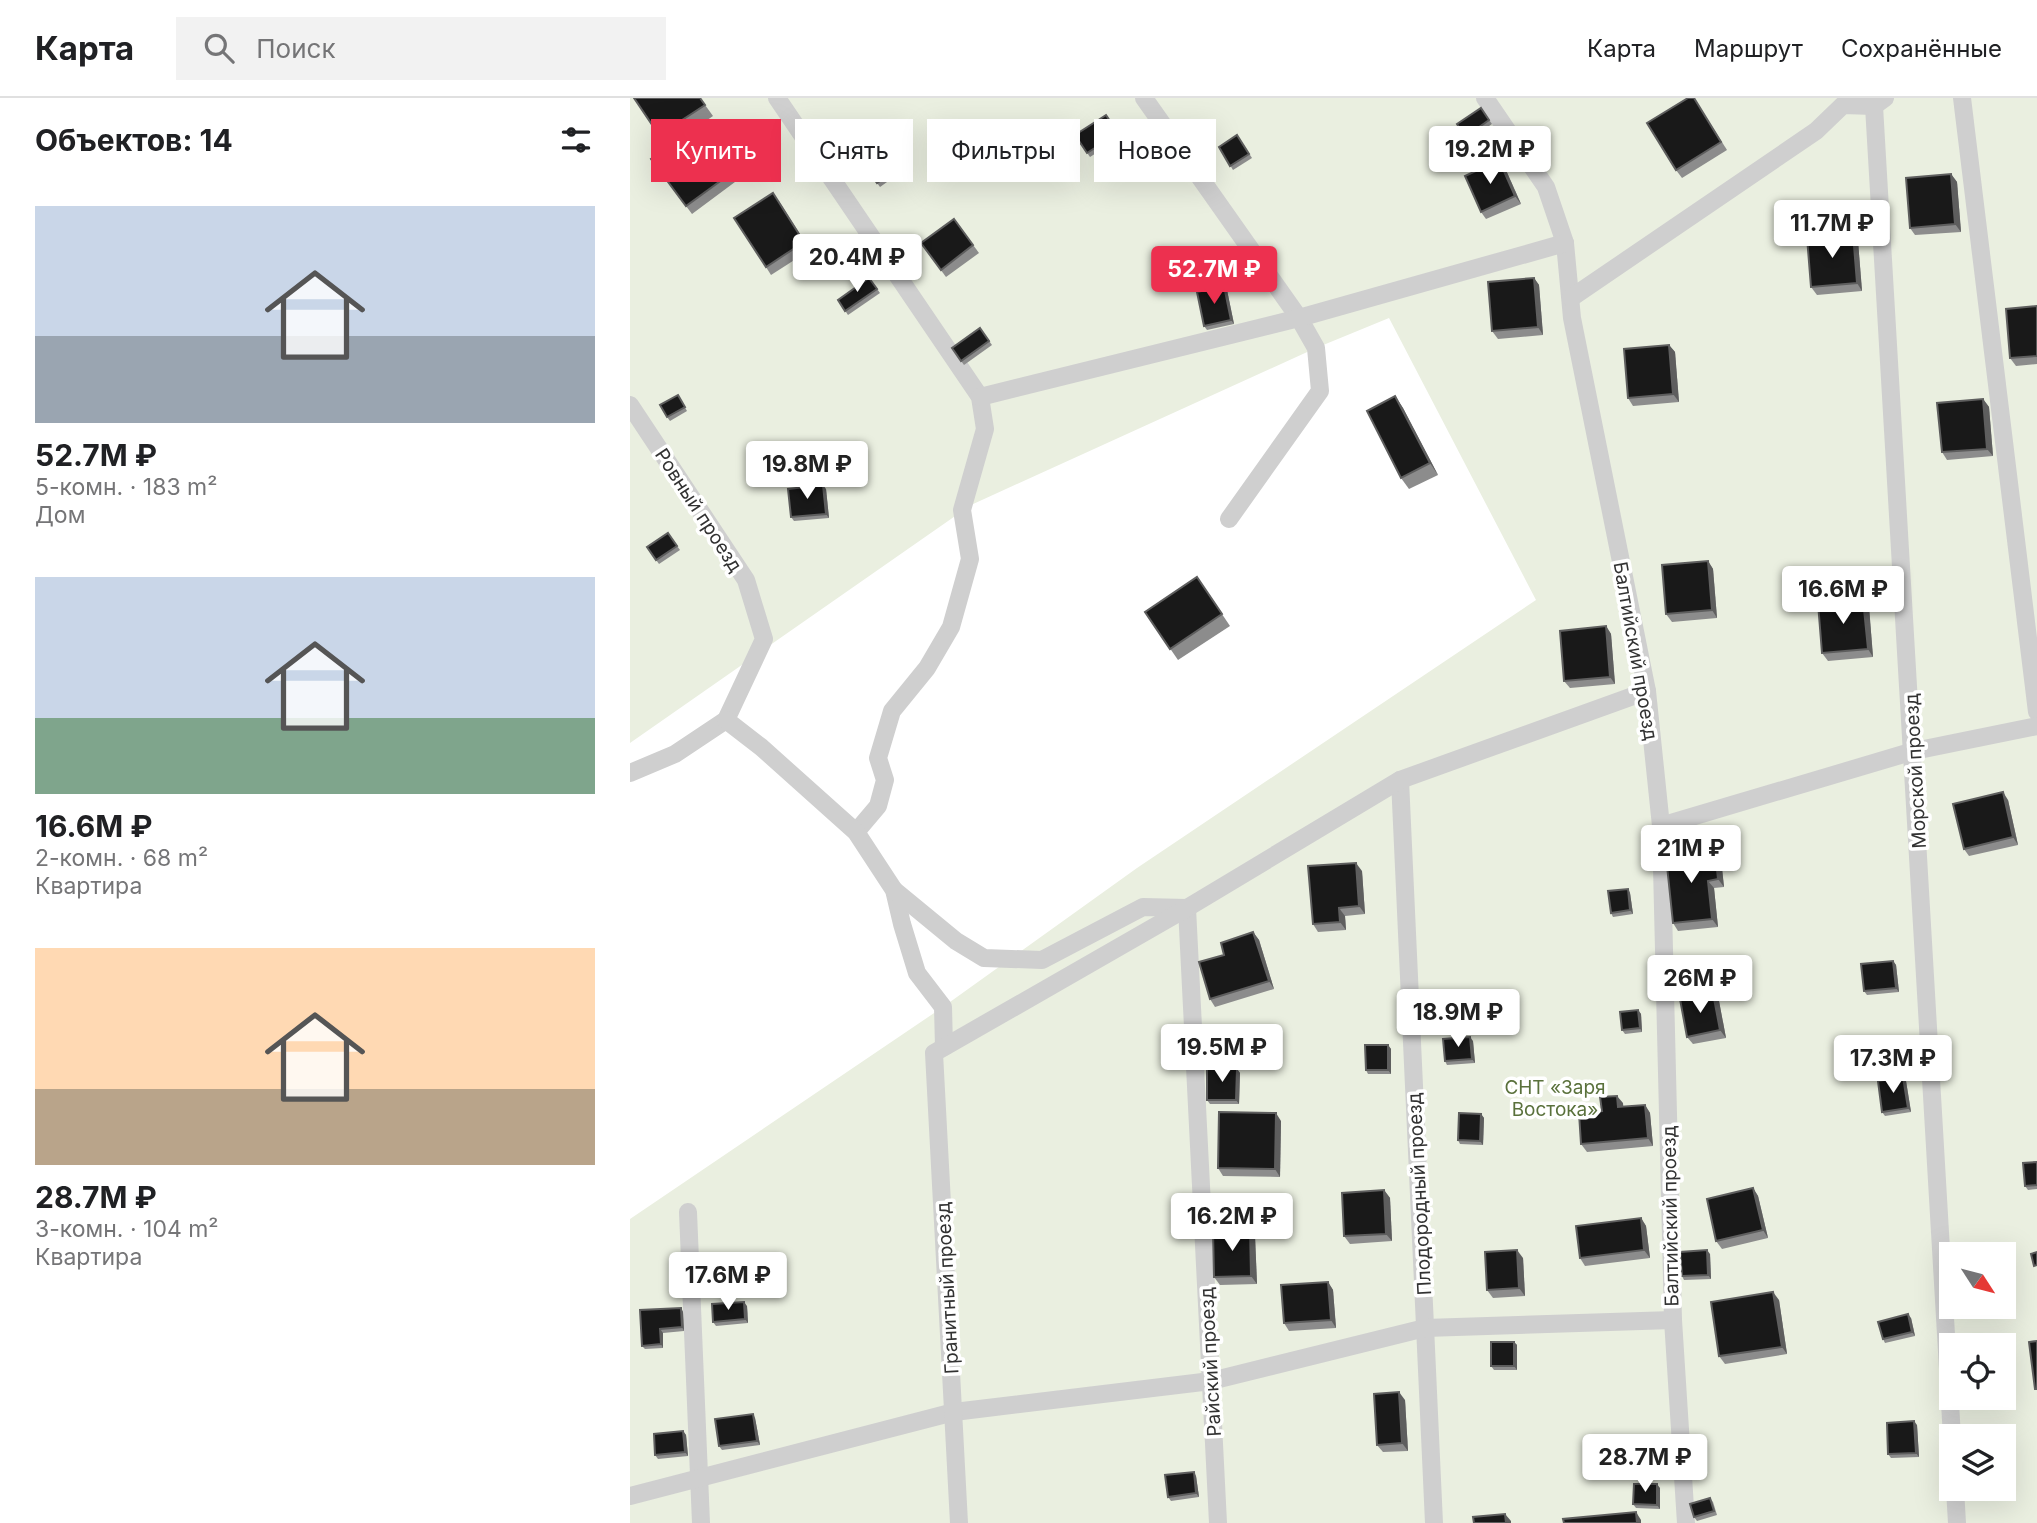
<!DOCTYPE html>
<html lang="ru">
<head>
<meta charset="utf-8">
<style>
	body { margin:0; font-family:Inter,sans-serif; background:#f2f2f2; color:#202124; height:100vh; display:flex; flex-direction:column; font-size:26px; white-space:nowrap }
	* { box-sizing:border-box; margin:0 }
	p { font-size:23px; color:#757577 }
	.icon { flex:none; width:38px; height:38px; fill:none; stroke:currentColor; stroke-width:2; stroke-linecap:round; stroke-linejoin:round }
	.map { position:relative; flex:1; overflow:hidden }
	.sheet { display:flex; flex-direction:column; background:#fff; width:630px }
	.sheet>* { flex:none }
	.hud { position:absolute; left:21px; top:21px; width:665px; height:63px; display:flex; gap:14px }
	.needle { width:46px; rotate:126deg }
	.tools { position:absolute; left:1309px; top:1144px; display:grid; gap:14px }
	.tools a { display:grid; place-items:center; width:77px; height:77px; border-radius:0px; background:#fff; box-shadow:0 7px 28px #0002; font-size:35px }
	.price { position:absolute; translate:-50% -60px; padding:0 16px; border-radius:7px; background:#fff; color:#222; font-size:23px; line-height:46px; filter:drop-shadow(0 2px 4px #0008) }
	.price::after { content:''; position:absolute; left:50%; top:42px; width:21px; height:16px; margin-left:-10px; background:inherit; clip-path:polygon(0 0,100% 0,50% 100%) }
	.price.current { background:#ed304f; color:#fff }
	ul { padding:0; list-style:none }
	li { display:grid; align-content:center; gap:14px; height:371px; padding:0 35px }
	li span { display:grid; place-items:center; height:217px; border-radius:0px; color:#555 }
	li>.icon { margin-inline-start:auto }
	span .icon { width:126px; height:126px; fill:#fffc; stroke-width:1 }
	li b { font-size:30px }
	h2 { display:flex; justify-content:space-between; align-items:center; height:84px; padding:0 35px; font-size:30px }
	.pill { padding:0 24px; border-radius:0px; background:#fff; box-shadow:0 7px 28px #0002; font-size:24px; line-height:63px }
	.pill.current { background:#ed304f; color:#fff }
	header { display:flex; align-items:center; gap:42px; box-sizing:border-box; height:98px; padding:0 35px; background:#fff; border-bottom:2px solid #e0e0e0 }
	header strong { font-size:33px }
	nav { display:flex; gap:38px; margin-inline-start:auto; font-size:24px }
	.search { width:490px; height:63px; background:#f2f2f2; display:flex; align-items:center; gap:18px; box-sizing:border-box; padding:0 24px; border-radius:0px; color:#757577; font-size:26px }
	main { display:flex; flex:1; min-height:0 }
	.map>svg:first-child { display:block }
	.green { fill:#eaefe0; fill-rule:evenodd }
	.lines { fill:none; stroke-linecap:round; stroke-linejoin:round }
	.lane { stroke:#cfcfcf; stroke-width:18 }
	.wall { fill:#8c8c8c }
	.shaded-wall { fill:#5e5e5e }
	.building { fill:#191919; stroke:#5e5e5e; stroke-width:2 }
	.labels { text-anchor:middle; stroke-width:7; stroke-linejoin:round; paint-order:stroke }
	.street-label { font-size:19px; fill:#323232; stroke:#fff }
	.park-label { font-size:19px; fill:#5a713c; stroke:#fff }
</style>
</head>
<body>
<header>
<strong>Карта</strong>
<div class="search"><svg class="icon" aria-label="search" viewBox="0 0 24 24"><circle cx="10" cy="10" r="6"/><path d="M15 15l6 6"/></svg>Поиск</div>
<nav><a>Карта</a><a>Маршрут</a><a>Сохранённые</a></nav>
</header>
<main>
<section class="sheet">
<h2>Объектов: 14<svg class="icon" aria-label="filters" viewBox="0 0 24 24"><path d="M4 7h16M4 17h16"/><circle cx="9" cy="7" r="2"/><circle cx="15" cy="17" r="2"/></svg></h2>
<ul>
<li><span style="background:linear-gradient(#c9d6e8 60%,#9aa5b1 0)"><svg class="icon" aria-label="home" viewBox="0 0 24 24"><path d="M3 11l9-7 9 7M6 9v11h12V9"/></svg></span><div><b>52.7M ₽</b><p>5-комн. · 183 m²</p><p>Дом</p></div></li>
<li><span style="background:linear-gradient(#c9d6e8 65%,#7fa58c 0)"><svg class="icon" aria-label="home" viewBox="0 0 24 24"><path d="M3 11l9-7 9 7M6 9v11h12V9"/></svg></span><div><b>16.6M ₽</b><p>2-комн. · 68 m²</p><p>Квартира</p></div></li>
<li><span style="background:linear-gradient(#ffd9b3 65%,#b9a48a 0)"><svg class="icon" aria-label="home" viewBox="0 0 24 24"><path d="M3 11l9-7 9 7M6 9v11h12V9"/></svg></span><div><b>28.7M ₽</b><p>3-комн. · 104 m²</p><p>Квартира</p></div></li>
</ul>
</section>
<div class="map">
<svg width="1407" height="1425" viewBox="0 0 1407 1425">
	<rect width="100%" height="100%" fill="#fff"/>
	<path class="green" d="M0,0h1407v1425h-1407v-304l313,-212 194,-139 399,-268 -147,-282 -73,30 -345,157 -341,238zM1321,1157h53v52h-53zM1321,1248h53v52h-53zM1321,1339h53v52h-53z"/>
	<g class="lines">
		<g class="lane">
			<polyline points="147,0 350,299 355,331 332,412 340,461 321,529 297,570 262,613 248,660 255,682 248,708 226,734"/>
			<polyline points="514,0 669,220 686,250 690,293 599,421"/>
			<polyline points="855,0 916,89 935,145 942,220 1017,593 1031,728 1043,1222 1056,1425"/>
			<polyline points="1332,0 1407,614"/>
			<polyline points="1244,8 1322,1339"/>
			<polyline points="941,200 1186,33 1213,7 1244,8 1255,0"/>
			<polyline points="350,299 669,220 935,145"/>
			<polyline points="0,307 116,482 134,541 96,622 45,656 0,675"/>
			<polyline points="96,622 131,649 226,734 264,792 272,826 287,875 313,909 314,949"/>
			<polyline points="770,682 804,1425"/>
			<polyline points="1031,728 1284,653 1407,628"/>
			<polyline points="264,792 326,843 354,860 412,862 513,809 557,810 588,1425"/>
			<polyline points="58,1114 71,1425"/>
			<polyline points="1325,1391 1327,1425"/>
			<polyline points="0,1398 324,1314 581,1283 795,1230 1043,1222"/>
			<polyline points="329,1425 304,955 557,810 770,682 1017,593"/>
		</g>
	</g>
	<g class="wall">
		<polygon points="4,0 70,0 83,18 70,27 109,81 62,116 21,61 37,49"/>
		<polygon points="1064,0 1097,52 1052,80 1046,72"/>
		<polygon points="851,10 862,26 838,42 827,26"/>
		<polygon points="476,17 491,39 460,59 445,37"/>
		<polygon points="607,37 622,60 603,72 589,49"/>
		<polygon points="269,49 281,67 250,89 237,71"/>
		<polygon points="869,62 875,70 891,106 856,121 851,114"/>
		<polygon points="1321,76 1327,84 1331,134 1285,137 1280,130"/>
		<polygon points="149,103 180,152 141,177 136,169"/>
		<polygon points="324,121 349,155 316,179 291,145"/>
		<polygon points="1223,135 1228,143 1232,193 1187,197 1181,189"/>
		<polygon points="239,180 250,195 218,217 208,202"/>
		<polygon points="904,180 909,187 913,237 868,241 862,233"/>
		<polygon points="594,188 597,192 604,226 577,232 574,228"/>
		<polygon points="1407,208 1407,266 1386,268 1380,260"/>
		<polygon points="350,230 362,247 334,267 322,250"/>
		<polygon points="1039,247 1045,254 1049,304 1003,308 998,300"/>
		<polygon points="48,297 57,313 40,323 37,319"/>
		<polygon points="765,298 773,310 808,377 779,391 771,380"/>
		<polygon points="1353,301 1359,309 1363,358 1317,362 1312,354"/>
		<polygon points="196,391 199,420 164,423 161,419"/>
		<polygon points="38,435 50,452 29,466 17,449"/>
		<polygon points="1078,463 1083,471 1087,520 1042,524 1036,516"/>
		<polygon points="567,479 600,528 548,562 515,514"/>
		<polygon points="1233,501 1239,509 1243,559 1198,563 1192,555"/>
		<polygon points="976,528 981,536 985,586 940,590 934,583"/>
		<polygon points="1378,702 1388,747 1339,758 1334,751"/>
		<polygon points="1091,761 1094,789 1084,790 1088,829 1048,833 1043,825"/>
		<polygon points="732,773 735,816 715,818 716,832 688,834 683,826"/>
		<polygon points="998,791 1000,795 1003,816 983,819 981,815"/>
		<polygon points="623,834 629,842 644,891 585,909 580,901"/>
		<polygon points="1263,863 1266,867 1269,894 1237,897 1234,893"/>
		<polygon points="1089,903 1096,940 1063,946 1057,939"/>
		<polygon points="1008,912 1011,916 1012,934 995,936 992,932"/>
		<polygon points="843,943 845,965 817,967 815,963"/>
		<polygon points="758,947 761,951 761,976 738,976 736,972"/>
		<polygon points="607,971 610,975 609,1006 580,1006 577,1002"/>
		<polygon points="1273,979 1276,983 1281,1014 1255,1018 1252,1014"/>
		<polygon points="993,1005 993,1009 1015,1007 1020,1015 1023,1048 957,1054 951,1046 972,1013"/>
		<polygon points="851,1016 854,1020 853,1047 830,1046 828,1042"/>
		<polygon points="651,1023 650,1079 593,1078 588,1070"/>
		<polygon points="1407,1064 1407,1091 1398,1092 1395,1088"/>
		<polygon points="1123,1090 1128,1098 1138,1140 1092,1151 1086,1143"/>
		<polygon points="754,1092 760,1100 762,1143 720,1146 714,1138"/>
		<polygon points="1011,1120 1016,1128 1020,1160 955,1168 950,1160"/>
		<polygon points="625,1138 627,1186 590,1187 584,1179"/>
		<polygon points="1080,1156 1081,1181 1054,1182 1052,1178"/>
		<polygon points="893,1160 895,1198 863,1200 857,1192"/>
		<polygon points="698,1184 703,1192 706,1230 659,1233 654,1225"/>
		<polygon points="1376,1189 1379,1219 1365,1221 1362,1217"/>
		<polygon points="1149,1202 1157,1256 1095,1266 1089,1258"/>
		<polygon points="117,1208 118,1225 86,1228 83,1224"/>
		<polygon points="51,1210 53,1214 54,1233 33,1235 33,1250 15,1251 12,1248"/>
		<polygon points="1281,1220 1285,1238 1255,1245 1253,1241"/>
		<polygon points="884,1244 887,1247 887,1272 864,1272 861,1268"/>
		<polygon points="775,1302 778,1353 753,1354 747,1347"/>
		<polygon points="125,1320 130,1347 92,1352 89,1348"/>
		<polygon points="1287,1327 1289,1359 1261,1360 1258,1356"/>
		<polygon points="53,1333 56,1337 58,1358 28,1361 25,1357"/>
		<polygon points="566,1378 569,1399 541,1403 538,1399"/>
		<polygon points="1030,1390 1030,1411 1006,1410 1003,1406"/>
		<polygon points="1080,1400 1083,1404 1087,1417 1067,1423 1064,1419"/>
	</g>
	<g class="shaded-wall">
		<polygon points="869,62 875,70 891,106 885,98"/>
		<polygon points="1321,76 1327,84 1331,134 1325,126"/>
		<polygon points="1223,135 1228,143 1232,193 1227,185"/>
		<polygon points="904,180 909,187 913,237 908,229"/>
		<polygon points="594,188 597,192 604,226 601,222"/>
		<polygon points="1039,247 1045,254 1049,304 1043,296"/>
		<polygon points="765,298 773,310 808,377 800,365"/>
		<polygon points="1353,301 1359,309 1363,358 1357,351"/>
		<polygon points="193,387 196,391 199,420 196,416"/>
		<polygon points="1078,463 1083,471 1087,520 1082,512"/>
		<polygon points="1233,501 1239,509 1243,559 1238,551"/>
		<polygon points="976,528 981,536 985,586 980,579"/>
		<polygon points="1373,694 1378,702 1388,747 1383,739"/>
		<polygon points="1085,753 1091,761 1094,789 1088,781"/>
		<polygon points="726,765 732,773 735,816 729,808"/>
		<polygon points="1078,783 1084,790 1088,829 1082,821"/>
		<polygon points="998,791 1000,795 1003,816 1000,812"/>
		<polygon points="709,810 715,818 716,832 710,824"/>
		<polygon points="623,834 629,842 644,891 639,883"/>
		<polygon points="1263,863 1266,867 1269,894 1266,890"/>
		<polygon points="1083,895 1089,903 1096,940 1090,932"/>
		<polygon points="1008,912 1011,916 1012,934 1010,930"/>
		<polygon points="840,939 843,943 845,965 842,961"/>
		<polygon points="758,947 761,951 761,976 758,972"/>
		<polygon points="607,971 610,975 609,1006 606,1002"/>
		<polygon points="1273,979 1276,983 1281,1014 1278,1010"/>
		<polygon points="987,998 993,1005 994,1017 988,1009"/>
		<polygon points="1015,1007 1020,1015 1023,1048 1018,1040"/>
		<polygon points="646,1015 651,1023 650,1079 645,1071"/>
		<polygon points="851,1016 854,1020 853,1047 850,1043"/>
		<polygon points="1123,1090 1128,1098 1138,1140 1133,1132"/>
		<polygon points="754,1092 760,1100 762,1143 756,1136"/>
		<polygon points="1011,1120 1016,1128 1020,1160 1014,1152"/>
		<polygon points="620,1130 625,1138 627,1186 621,1178"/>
		<polygon points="887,1152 893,1160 895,1198 889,1190"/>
		<polygon points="1077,1152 1080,1156 1081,1181 1078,1177"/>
		<polygon points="698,1184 703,1192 706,1230 701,1222"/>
		<polygon points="1374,1186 1376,1189 1379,1219 1376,1215"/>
		<polygon points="1143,1194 1149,1202 1157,1256 1152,1249"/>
		<polygon points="114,1204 117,1208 118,1225 115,1221"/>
		<polygon points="51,1210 53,1214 54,1233 52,1229"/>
		<polygon points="1278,1216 1281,1220 1285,1238 1282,1234"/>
		<polygon points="30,1231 33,1235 33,1250 31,1246"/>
		<polygon points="884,1244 887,1247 887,1272 884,1268"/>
		<polygon points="769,1294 775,1302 778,1353 772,1345"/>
		<polygon points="123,1316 125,1320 130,1347 127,1343"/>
		<polygon points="1284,1323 1287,1327 1289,1359 1286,1355"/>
		<polygon points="53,1333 56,1337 58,1358 55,1354"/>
		<polygon points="564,1374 566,1378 569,1399 566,1395"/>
		<polygon points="1027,1386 1030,1390 1030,1411 1027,1407"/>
		<polygon points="1006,1414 1011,1422 1011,1425 1007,1425"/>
		<polygon points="875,1416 881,1423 881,1425 876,1425"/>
	</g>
	<g class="building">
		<polygon points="4,0 70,0 75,7 29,37"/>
		<polygon points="1058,0 1064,0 1091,44 1046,72 1017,25"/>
		<polygon points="851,10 859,22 835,39 827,26"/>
		<polygon points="476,17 488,35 457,55 445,37"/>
		<polygon points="69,25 104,73 56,108 21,61"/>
		<polygon points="607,37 619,56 600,68 589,49"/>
		<polygon points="269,49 278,63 247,85 237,71"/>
		<polygon points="869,62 885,98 851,114 835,78"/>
		<polygon points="1321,76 1325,126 1280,130 1276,80"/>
		<polygon points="143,95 174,144 136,169 104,120"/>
		<polygon points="324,121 343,147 311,172 291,145"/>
		<polygon points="1223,135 1227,185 1181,189 1177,139"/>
		<polygon points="239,180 247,191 215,213 208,202"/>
		<polygon points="904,180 908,229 862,233 858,184"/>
		<polygon points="594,188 601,222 574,228 567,194"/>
		<polygon points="1407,208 1407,258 1380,260 1376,211"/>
		<polygon points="350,230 359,243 331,263 322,250"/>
		<polygon points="1039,247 1043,296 998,300 994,251"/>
		<polygon points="48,297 55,309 37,319 30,307"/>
		<polygon points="765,298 800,365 771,380 737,313"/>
		<polygon points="1353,301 1357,351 1312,354 1307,305"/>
		<polygon points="193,387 196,416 161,419 158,391"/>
		<polygon points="38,435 47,448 26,462 17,449"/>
		<polygon points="1078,463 1082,512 1036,516 1032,467"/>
		<polygon points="567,479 592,516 540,551 515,514"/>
		<polygon points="1233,501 1238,551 1192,555 1188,505"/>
		<polygon points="976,528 980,579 934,583 930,533"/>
		<polygon points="1373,694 1383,739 1334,751 1323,706"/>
		<polygon points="1085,753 1088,781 1078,783 1082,821 1043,825 1036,758"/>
		<polygon points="726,765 729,808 709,810 710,824 683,826 678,768"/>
		<polygon points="998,791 1000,812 981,815 978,793"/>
		<polygon points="623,834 639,883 580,901 569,864 594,857 591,845"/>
		<polygon points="1263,863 1266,890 1234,893 1231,866"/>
		<polygon points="1083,895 1090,932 1057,939 1050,901"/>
		<polygon points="1008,912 1010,930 992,932 990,914"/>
		<polygon points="840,939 842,961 815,963 813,941"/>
		<polygon points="735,947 758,947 758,972 736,972"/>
		<polygon points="577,970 607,971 606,1002 577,1002"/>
		<polygon points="1273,979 1278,1010 1252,1014 1248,983"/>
		<polygon points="987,998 988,1009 1015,1007 1018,1040 951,1046 949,1015 972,1013 970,999"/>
		<polygon points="589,1014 646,1015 645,1071 588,1070"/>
		<polygon points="829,1015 851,1016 850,1043 828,1042"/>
		<polygon points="1407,1064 1407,1087 1395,1088 1393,1065"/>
		<polygon points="1123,1090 1133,1132 1086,1143 1077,1101"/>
		<polygon points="754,1092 756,1136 714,1138 712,1095"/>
		<polygon points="1011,1120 1014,1152 950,1160 946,1128"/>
		<polygon points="620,1130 621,1178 584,1179 583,1132"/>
		<polygon points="887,1152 889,1190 857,1192 855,1154"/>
		<polygon points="1077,1152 1078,1177 1052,1178 1050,1154"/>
		<polygon points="1407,1154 1407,1167 1404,1168 1401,1156"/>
		<polygon points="698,1184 701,1222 654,1225 651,1187"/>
		<polygon points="1374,1193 1376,1215 1362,1217 1361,1209 1374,1209"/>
		<polygon points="1143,1194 1152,1249 1089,1258 1081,1204"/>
		<polygon points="114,1204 115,1221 83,1224 82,1206"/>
		<polygon points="51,1210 52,1229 30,1231 31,1246 12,1248 10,1212"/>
		<polygon points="1278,1216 1282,1234 1253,1241 1248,1224"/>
		<polygon points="1407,1243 1407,1291 1405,1291 1399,1244"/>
		<rect x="861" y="1244" width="23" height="24"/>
		<polygon points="769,1294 772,1345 747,1347 744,1296"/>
		<polygon points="123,1316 127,1343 89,1348 85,1321"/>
		<polygon points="1284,1323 1286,1355 1258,1356 1257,1325"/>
		<polygon points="53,1333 55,1354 25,1357 24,1336"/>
		<polygon points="564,1374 566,1395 538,1399 535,1377"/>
		<polygon points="1004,1386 1027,1386 1027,1407 1003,1406"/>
		<polygon points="1080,1400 1084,1413 1064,1419 1060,1406"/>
		<polygon points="1006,1414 1007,1425 934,1425 933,1421"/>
		<polygon points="875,1416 876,1425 844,1425 843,1419"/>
	</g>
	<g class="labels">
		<g class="street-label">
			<text transform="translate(69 412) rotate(57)" y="7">Ровный проезд</text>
			<text transform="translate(1006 553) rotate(80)" y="7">Балтийский проезд</text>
			<text transform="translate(1285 673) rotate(-93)" y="7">Морской проезд</text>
			<text transform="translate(789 1096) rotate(-93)" y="7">Плодородный проезд</text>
			<text transform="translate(1040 1118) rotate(-91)" y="7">Балтийский проезд</text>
			<text transform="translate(317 1190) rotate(-93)" y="7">Гранитный проезд</text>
			<text transform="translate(580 1264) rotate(-93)" y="7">Райский проезд</text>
		</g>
		<g class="park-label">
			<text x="925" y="996">СНТ «Заря<tspan x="925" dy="22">Востока»</tspan></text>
		</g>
	</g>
</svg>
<div class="tools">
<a><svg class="needle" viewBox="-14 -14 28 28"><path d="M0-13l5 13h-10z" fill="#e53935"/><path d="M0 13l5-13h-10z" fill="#757577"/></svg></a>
<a><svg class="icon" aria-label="locate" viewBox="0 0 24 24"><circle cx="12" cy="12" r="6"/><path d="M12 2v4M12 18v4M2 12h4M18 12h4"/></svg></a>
<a><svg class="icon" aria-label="layers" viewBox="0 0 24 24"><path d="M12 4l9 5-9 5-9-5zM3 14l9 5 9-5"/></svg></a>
</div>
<b class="price" style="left:860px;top:88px">19.2M ₽</b>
<b class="price" style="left:1202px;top:162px">11.7M ₽</b>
<b class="price" style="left:227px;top:196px">20.4M ₽</b>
<b class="price current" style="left:584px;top:208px">52.7M ₽</b>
<b class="price" style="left:177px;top:403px">19.8M ₽</b>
<b class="price" style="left:1213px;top:528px">16.6M ₽</b>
<b class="price" style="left:1061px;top:787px">21M ₽</b>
<b class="price" style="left:1070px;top:917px">26M ₽</b>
<b class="price" style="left:828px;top:951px">18.9M ₽</b>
<b class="price" style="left:592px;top:986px">19.5M ₽</b>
<b class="price" style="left:1263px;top:997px">17.3M ₽</b>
<b class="price" style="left:602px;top:1155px">16.2M ₽</b>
<b class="price" style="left:98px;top:1214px">17.6M ₽</b>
<b class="price" style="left:1015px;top:1396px">28.7M ₽</b>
<div class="hud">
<a class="pill current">Купить</a>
<a class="pill">Снять</a>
<a class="pill">Фильтры</a>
<a class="pill">Новое</a>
</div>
</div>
</main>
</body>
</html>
